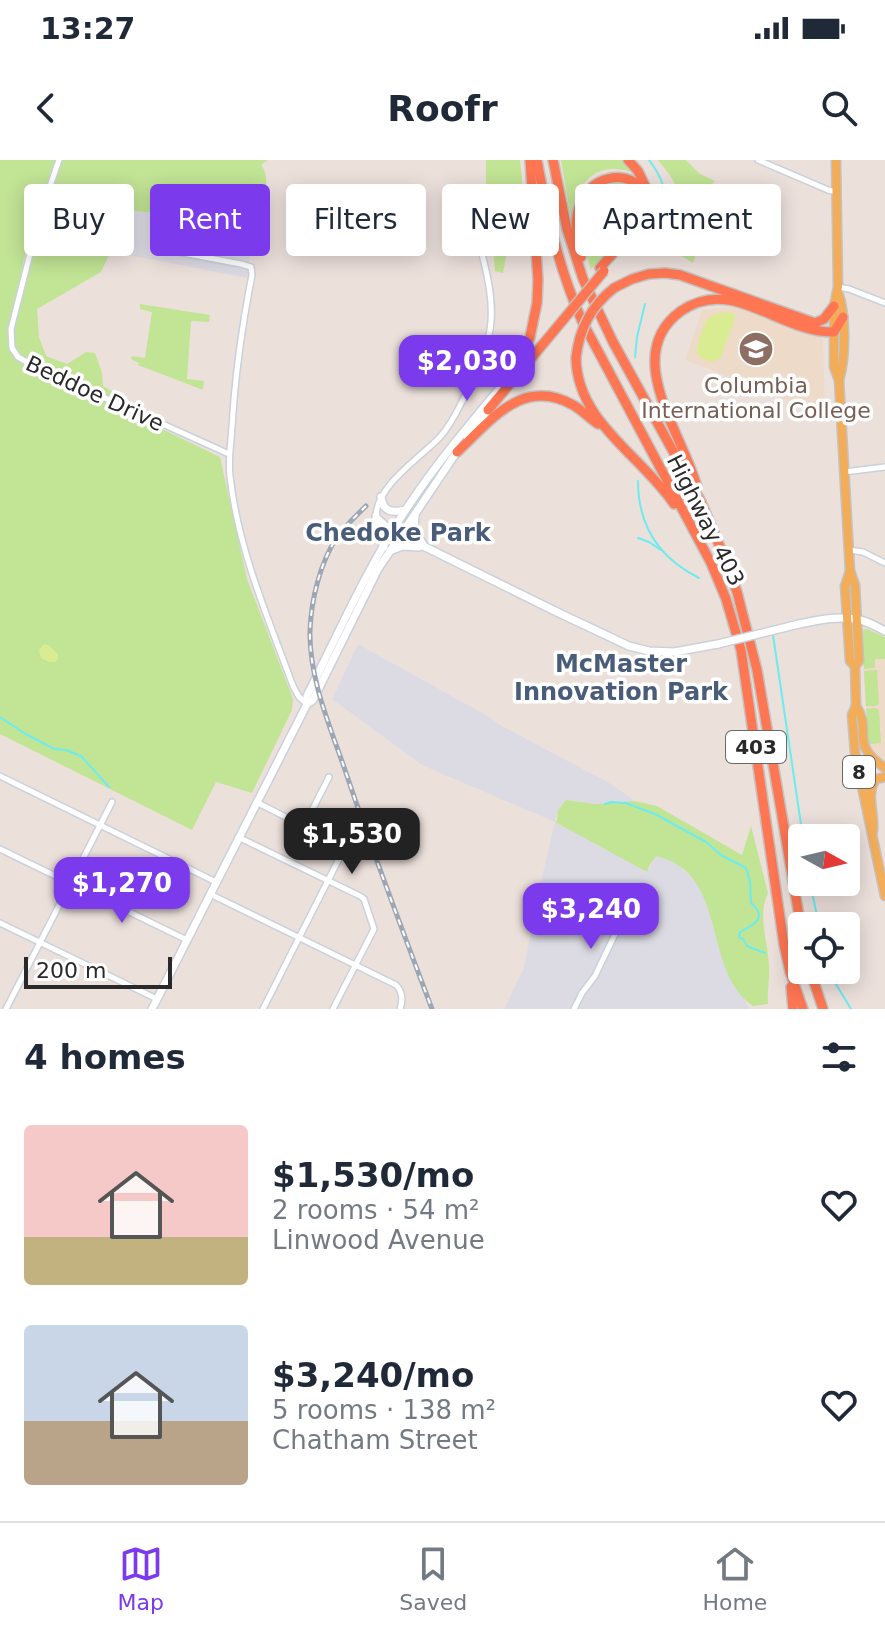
<!DOCTYPE html>
<html lang="en">
<head>
<meta charset="utf-8">
<style>
	body { margin:0; font-family:"DejaVu Sans",sans-serif; background:#f6f6f7; color:#1f2937; height:100vh; display:flex; flex-direction:column; font-size:30px; white-space:nowrap }
	* { box-sizing:border-box; margin:0 }
	p { font-size:26px; color:#747a83 }
	.icon { flex:none; width:44px; height:44px; fill:none; stroke:currentColor; stroke-width:2; stroke-linecap:round; stroke-linejoin:round }
	.map { position:relative; height:849px; overflow:hidden }
	.drawer { display:flex; flex-direction:column; background:#fff; flex:1 }
	.drawer>* { flex:none }
	.banner { position:absolute; left:24px; top:24px; width:838px; height:72px; display:flex; gap:16px }
	.needle { width:52px; rotate:98deg }
	.tools { position:absolute; left:788px; top:664px; display:grid; gap:16px }
	.tools a { display:grid; place-items:center; width:72px; height:72px; border-radius:8px; background:#fff; box-shadow:0 4px 20px #0003; font-size:40px }
	.scale { position:absolute; left:24px; bottom:20px; width:148px; box-sizing:border-box; padding-left:8px; border:4px solid #292929; border-top:0; font-size:22px; line-height:28px; white-space:nowrap; color:#292929; -webkit-text-stroke:6px #fff; paint-order:stroke }
	.price { position:absolute; translate:-50% -68px; padding:0 18px; border-radius:16px; background:#7c3aed; color:#fff; font-size:26px; line-height:52px; filter:drop-shadow(0 2px 4px #0008) }
	.price::after { content:''; position:absolute; left:50%; top:48px; width:24px; height:18px; margin-left:-12px; background:inherit; clip-path:polygon(0 0,100% 0,50% 100%) }
	.price.selected { background:#222; color:#fff }
	ul { padding:0; list-style:none }
	li { display:flex; align-items:center; gap:24px; height:200px; padding:0 24px }
	li span { display:grid; place-items:center; flex:none; width:224px; height:160px; border-radius:8px; color:#555 }
	li>.icon { margin-inline-start:auto }
	span .icon { width:96px; height:96px; fill:#fffc; stroke-width:1 }
	li b { font-size:34px }
	h2 { display:flex; justify-content:space-between; align-items:center; height:96px; padding:0 24px; font-size:34px }
	.tag { padding:0 28px; border-radius:8px; background:#fff; box-shadow:0 4px 20px #0003; font-size:28px; line-height:72px }
	.tag.selected { background:#7c3aed; color:#fff }
	.status { display:flex; justify-content:space-between; align-items:center; height:56px; padding:0 40px; background:#fff; direction:ltr }
	.status svg { height:22px; fill:currentColor }
	header { display:flex; justify-content:space-between; align-items:center; height:104px; padding:0 24px; background:#fff; font-size:36px; font-weight:800 }
	.dock { display:flex; justify-content:space-around; align-items:center; height:112px; border-top:2px solid #e0e1e3; background:#fff; font-size:22px; color:#747a83 }
	.dock a { display:grid; justify-items:center; gap:4px }
	.dock .selected { color:#7c3aed }
	.map>svg:first-child { display:block }
	.industrial { fill:#dcdbe4 }
	.education { fill:#eedac9 }
	.green { fill:#c2e495 }
	.pitch { fill:#daec91 }
	.lines { fill:none; stroke-linecap:round; stroke-linejoin:round }
	.stream { stroke:#6becf1; stroke-width:2 }
	.street-casing { stroke:#c9d1dc; stroke-width:8 }
	.secondary-casing { stroke:#c9d1dc; stroke-width:10 }
	.primary-casing { stroke:#c3c3c3; stroke-width:11 }
	.highway-casing { stroke:#c3c3c3; stroke-width:12 }
	.street { stroke:#fff; stroke-width:5 }
	.secondary { stroke:#fff; stroke-width:7 }
	.primary { stroke:#f3ac58; stroke-width:8 }
	.highway { stroke:#ff7652; stroke-width:9 }
	.rail-casing { stroke:#9da6b4; stroke-width:5 }
	.rail { stroke:#fff; stroke-width:2; stroke-dasharray:6; stroke-linecap:butt }
	.secondary-bridge-casing { stroke:#c9d1dc; stroke-width:10; stroke-linecap:butt }
	.highway-bridge-casing { stroke:#c3c3c3; stroke-width:12; stroke-linecap:butt }
	.secondary-bridge { stroke:#fff; stroke-width:7 }
	.highway-bridge { stroke:#ff7652; stroke-width:9 }
	.labels { text-anchor:middle; stroke-width:7; stroke-linejoin:round; paint-order:stroke }
	.shield { fill:#fff; stroke:#696969; stroke-width:2 }
	.shield-label { font-size:20px; font-weight:bold; fill:#292929 }
	.education-label { font-size:22px; fill:#785e54; stroke:#fff }
	.street-label { font-size:22px; fill:#292929; stroke:#fff }
	.neighbourhood-label { font-size:24px; font-weight:bold; fill:#495d7b; stroke:#fff }
</style>
</head>
<body>
<div class="status"><b>13:27</b><svg viewBox="0 0 49 12"><path d="M0 12V9h3v3zM5 12V6h3v6zM10 12V3h3v9zM15 12V0h3v12zM26 1h20v11H26zM47 4h2v5h-2z"/></svg></div>
<header><svg class="icon" aria-label="back" viewBox="0 0 24 24"><path d="M15 5l-7 7 7 7"/></svg>Roofr<svg class="icon" aria-label="search" viewBox="0 0 24 24"><circle cx="10" cy="10" r="6"/><path d="M15 15l6 6"/></svg></header>
<div class="map">
<svg width="885" height="849" viewBox="0 0 885 849">
	<rect width="100%" height="100%" fill="#ece0db"/>
	<g class="industrial">
		<polygon points="49,40 253,66 247,118 93,88 37,81"/>
		<polygon points="358,484 484,554 502,566 611,624 635,641 595,644 567,640 558,650 555,662 647,711 656,696 671,700 679,705 698,725 706,740 728,814 750,849 504,849 524,808 538,734 555,662 422,605 332,539"/>
	</g>
	<g class="education">
		<polygon points="733,146 823,179 825,248 812,250 685,200 702,150"/>
		<polygon points="865,469 885,478 885,603 876,596 868,585 861,473"/>
	</g>
	<g class="green">
		<path d="M0,0h268l-7,5c12,13 1,47 -8,61l-217,-28 -14,71 7,3 8,-31 71,10v6l-7,15 -64,37 2,28 7,19 21,8 19,-12 9,1 7,20 1,13 10,6 -4,8 23,13 1,2 87,42 27,122 46,120 -1,11 -40,83 -36,-11 -24,48 -192,-96z"/>
		<polygon points="486,0 520,0 523,30 511,45 508,86 503,113 495,111 489,37 486,23"/>
		<path d="M561,0h61l11,12c-42,-12 -55,13 -62,47z"/>
		<polygon points="658,0 686,0 700,14 715,21 700,38 702,74 693,103 682,96 682,90 674,71 677,28 670,15"/>
		<path d="M610,12l12,2 18,18 -2,22 -35,44 -12,11c-11,-33 -25,-84 19,-97z"/>
		<polygon points="140,144 210,155 209,162 191,161 187,219 204,221 203,230 138,205 139,203 131,199 132,196 145,198 152,152 140,149"/>
		<polygon points="864,469 867,469 885,477 885,499 875,499 875,508 864,509 862,474"/>
		<polygon points="877,510 879,544 875,546 866,546 864,511"/>
		<polygon points="875,548 879,550 881,583 869,584 866,549"/>
		<path d="M566,640l29,4 40,-3 22,5 85,49 9,-29 17,67c-11,22 0,48 1,72 1,13 -2,26 -1,39l-15,2c-52,-35 -23,-133 -97,-150l-7,10 -2,6 -92,-50 2,-1 1,-11z"/>
	</g>
	<g class="pitch">
		<path d="M729,152l5,2 1,4 -14,39 -8,5c-20,-5 -18,-10 -12,-28 2,-5 4,-13 9,-17 5,-4 13,-4 19,-5z"/>
		<polygon points="44,484 48,485 58,494 58,499 55,502 49,502 41,498 39,490"/>
	</g>
	<g class="lines">
		<g class="stream">
			<path d="M649,0c21,27 20,48 12,80"/>
			<polyline points="635,197 637,177 645,144"/>
			<path d="M638,321c0,45 21,77 61,97"/>
			<polyline points="638,378 649,382 661,390"/>
			<polyline points="773,475 803,678"/>
			<polyline points="0,557 24,573 54,589 66,590 81,596 109,627"/>
			<path d="M605,644l6,-2 15,1 29,11 51,28 15,13 25,13 4,14 1,21c18,15 2,22 -11,29l-1,5 4,2 4,7 18,7"/>
			<polyline points="810,722 819,766"/>
			<polyline points="831,810 834,821 851,849"/>
		</g>
		<defs>
			<g id="street">
				<polyline points="59,0 39,58 11,169 12,188 18,197 32,205 229,294"/>
				<polyline points="758,0 828,30 837,32"/>
				<path d="M167,90l74,14 10,3 1,8c-10,51 -17,101 -20,152 -1,16 -4,33 -2,49 8,73 38,142 63,210l6,11 8,7"/>
				<polyline points="838,127 849,129 885,143"/>
				<polyline points="844,312 885,307"/>
				<path d="M393,371l-17,-15c1,-31 44,-58 64,-79 12,-13 18,-28 26,-43 26,-55 33,-75 17,-136 -4,-16 -7,-32 -15,-47"/>
				<polyline points="849,390 863,392 885,403"/>
				<polyline points="0,616 216,722"/>
				<polyline points="256,642 345,687 263,849"/>
				<polyline points="304,666 329,617"/>
				<polyline points="238,677 360,736 364,739 374,769 333,849"/>
				<polyline points="0,689 187,780"/>
				<path d="M210,734l186,91c7,7 7,15 4,24"/>
				<polyline points="0,763 157,839"/>
				<polyline points="6,849 112,642"/>
				<polyline points="574,849 582,833 595,816 617,770 623,766 627,767"/>
			</g>
			<g id="secondary">
				<polyline points="467,277 488,250"/>
				<path d="M381,337c2,15 11,16 24,13"/>
				<polyline points="415,355 414,371 425,387"/>
				<polyline points="376,356 378,372 384,387"/>
				<polyline points="393,371 559,453 629,486 649,491 674,492 718,484"/>
				<polyline points="392,390 403,386 419,387"/>
				<path d="M799,464c19,-4 41,-9 61,-4 9,2 17,7 25,11"/>
				<polyline points="307,544 313,540 378,409 458,290"/>
				<path d="M152,849l150,-295 5,-10v-8c32,-64 62,-132 102,-191 32,-48 70,-92 107,-136"/>
			</g>
			<g id="primary">
				<polyline points="836,0 838,127 834,146 834,207 839,220 850,411 855,425 859,501 855,506 856,546 852,555 855,593 885,736"/>
				<path d="M838,132c8,23 8,65 1,88"/>
				<polyline points="850,411 845,426 850,501 855,506"/>
				<path d="M856,546c17,26 -8,37 29,62"/>
				<path d="M873,671c2,-18 -8,-37 3,-52l9,-2"/>
			</g>
			<g id="highway">
				<path d="M537,0c10,56 22,109 45,161l129,242 15,36 15,51 43,295 6,27 13,37"/>
				<polyline points="553,0 567,69 583,119 613,182 701,342 723,394 737,432 757,510 802,773"/>
				<polyline points="628,0 638,11 647,30"/>
				<path d="M581,97c-29,-97 81,-97 60,-44 -7,21 -27,38 -41,55"/>
				<polyline points="614,128 632,119 649,114 665,113 680,115 815,163 824,159 834,146"/>
				<path d="M576,198c1,64 65,97 98,146"/>
				<polyline points="516,209 530,177 537,143 538,120 530,0"/>
				<polyline points="488,250 563,160"/>
				<path d="M457,292c33,-30 65,-76 116,-47 9,5 16,13 25,19"/>
				<path d="M697,327c-14,-53 -77,-132 -16,-176 16,-11 35,-14 53,-10 33,8 66,32 100,31l9,-15"/>
				<polyline points="810,810 823,849"/>
				<polyline points="791,827 793,849"/>
			</g>
		</defs>
		<use href="#street" class="street-casing"/>
		<use href="#secondary" class="secondary-casing"/>
		<use href="#primary" class="primary-casing"/>
		<use href="#highway" class="highway-casing"/>
		<use href="#street" class="street"/>
		<use href="#secondary" class="secondary"/>
		<use href="#primary" class="primary"/>
		<use href="#highway" class="highway"/>
		<defs>
			<path id="rail" d="M366,346c-10,10 -21,20 -29,31 -17,26 -26,63 -27,94 -1,46 19,93 34,136 27,81 58,162 88,242"/>
		</defs>
		<use href="#rail" class="rail-casing"/>
		<use href="#rail" class="rail"/>
		<defs>
			<polyline id="secondary-bridge" points="718,484 799,464"/>
			<g id="highway-bridge">
				<polyline points="563,160 604,111"/>
				<path d="M576,198c3,-29 15,-52 38,-70"/>
			</g>
		</defs>
		<use href="#secondary-bridge" class="secondary-bridge-casing"/>
		<use href="#highway-bridge" class="highway-bridge-casing"/>
		<use href="#secondary-bridge" class="secondary-bridge"/>
		<use href="#highway-bridge" class="highway-bridge"/>
	</g>
	<defs>
		<symbol id="school-disc" viewBox="-11 -11 22 22"><circle r="9.5" fill="#8d6e63" stroke="#fff"/><path d="M0-5L7-2L0 1L-7-2ZM-4 1L0 2.5L4 1V4Q0 6-4 4Z" fill="#fff"/></symbol>
	</defs>
	<g fill-rule="evenodd">
		<use href="#school-disc" x="736" y="169" width="40" height="40"/>
	</g>
	<g class="labels">
		<g class="shield">
			<rect x="726" y="571" width="60" height="32" rx="6"/>
			<rect x="843" y="596" width="32" height="32" rx="6"/>
		</g>
		<g class="shield-label">
			<text x="756" y="594">403</text>
			<text x="859" y="619">8</text>
		</g>
		<g class="education-label">
			<text x="756" y="233">Columbia<tspan x="756" dy="25">International College</tspan></text>
		</g>
		<g class="street-label">
			<text transform="translate(95 233) rotate(25)" y="8">Beddoe Drive</text>
			<text transform="translate(706 360) rotate(63)" y="8">Highway 403</text>
		</g>
		<g class="neighbourhood-label">
			<text x="398" y="381">Chedoke Park</text>
			<text x="621" y="512">McMaster<tspan x="621" dy="28">Innovation Park</tspan></text>
		</g>
	</g>
</svg>
<div class="tools">
<a><svg class="needle" viewBox="-14 -14 28 28"><path d="M0-13l5 13h-10z" fill="#e53935"/><path d="M0 13l5-13h-10z" fill="#747a83"/></svg></a>
<a><svg class="icon" aria-label="locate" viewBox="0 0 24 24"><circle cx="12" cy="12" r="6"/><path d="M12 2v4M12 18v4M2 12h4M18 12h4"/></svg></a>
</div>
<div class="scale">200 m</div>
<b class="price" style="left:467px;top:243px">$2,030</b>
<b class="price selected" style="left:352px;top:716px">$1,530</b>
<b class="price" style="left:122px;top:765px">$1,270</b>
<b class="price" style="left:591px;top:791px">$3,240</b>
<div class="banner">
<a class="tag">Buy</a>
<a class="tag selected">Rent</a>
<a class="tag">Filters</a>
<a class="tag">New</a>
<a class="tag">Apartment</a>
</div>
</div>
<section class="drawer">
<h2>4 homes<svg class="icon" aria-label="filters" viewBox="0 0 24 24"><path d="M4 7h16M4 17h16"/><circle cx="9" cy="7" r="2"/><circle cx="15" cy="17" r="2"/></svg></h2>
<ul>
<li><span style="background:linear-gradient(#f6c9c9 70%,#c2b280 0)"><svg class="icon" aria-label="home" viewBox="0 0 24 24"><path d="M3 11l9-7 9 7M6 9v11h12V9"/></svg></span><div><b>$1,530/mo</b><p>2 rooms · 54 m²</p><p>Linwood Avenue</p></div><svg class="icon" aria-label="heart" viewBox="0 0 24 24"><path d="M12 20l-8-8c-3-5 5-10 8-4 3-6 11-1 8 4z"/></svg></li>
<li><span style="background:linear-gradient(#c9d6e8 60%,#b9a48a 0)"><svg class="icon" aria-label="home" viewBox="0 0 24 24"><path d="M3 11l9-7 9 7M6 9v11h12V9"/></svg></span><div><b>$3,240/mo</b><p>5 rooms · 138 m²</p><p>Chatham Street</p></div><svg class="icon" aria-label="heart" viewBox="0 0 24 24"><path d="M12 20l-8-8c-3-5 5-10 8-4 3-6 11-1 8 4z"/></svg></li>
</ul>
</section>
<nav class="dock">
<a class="selected"><svg class="icon" aria-label="map" viewBox="0 0 24 24"><path d="M3 6l6-2 6 2 6-2v14l-6 2-6-2-6 2zM9 4v14M15 6v14"/></svg>Map</a>
<a><svg class="icon" aria-label="saved" viewBox="0 0 24 24"><path d="M7 4h10v16l-5-4-5 4z"/></svg>Saved</a>
<a><svg class="icon" aria-label="home" viewBox="0 0 24 24"><path d="M3 11l9-7 9 7M6 9v11h12V9"/></svg>Home</a>
</nav>
</body>
</html>
